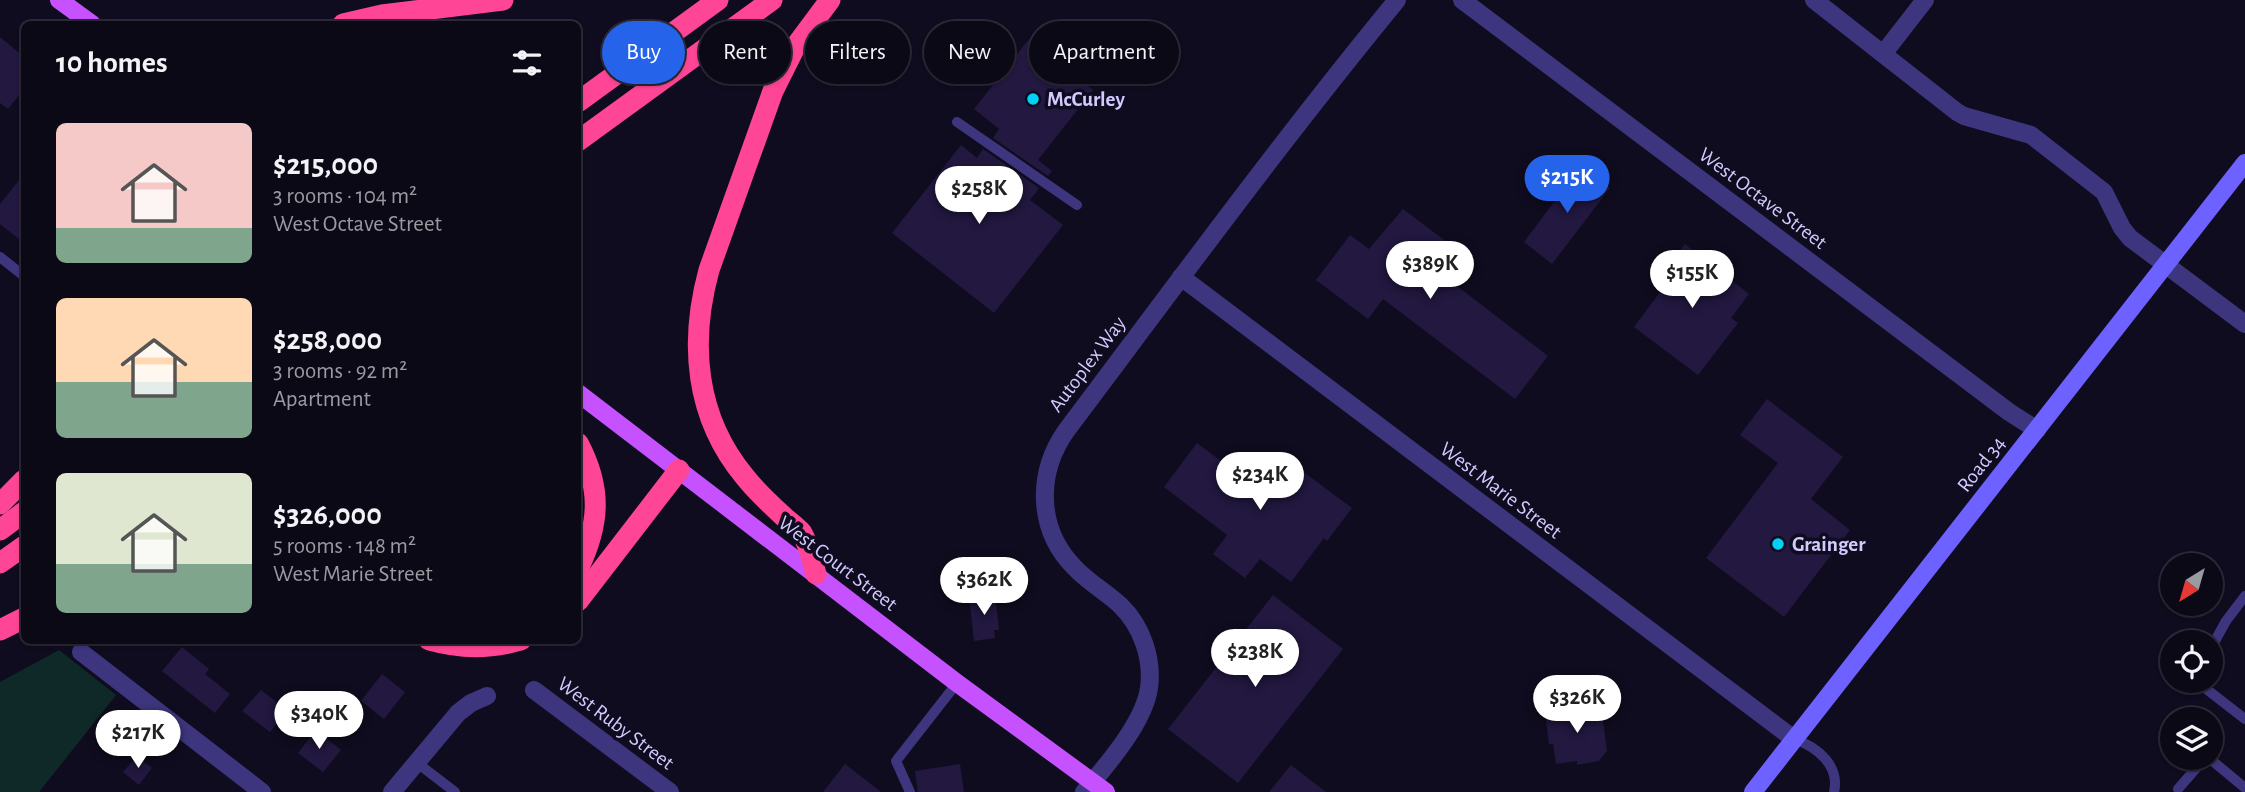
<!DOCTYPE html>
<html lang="en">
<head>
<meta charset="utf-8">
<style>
	body { margin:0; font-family:"Alegreya Sans",sans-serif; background:#151220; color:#f1f3f6; height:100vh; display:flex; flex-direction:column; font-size:26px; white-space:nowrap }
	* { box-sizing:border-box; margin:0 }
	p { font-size:23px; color:#9a9aa1 }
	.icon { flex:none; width:38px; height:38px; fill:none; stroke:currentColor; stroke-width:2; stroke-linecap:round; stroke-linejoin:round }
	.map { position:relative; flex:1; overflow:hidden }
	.details { position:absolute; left:21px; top:21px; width:560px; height:623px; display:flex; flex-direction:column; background:#0c0917; border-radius:10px; box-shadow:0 2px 5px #0004,0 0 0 2px #2c2a36 }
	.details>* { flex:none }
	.top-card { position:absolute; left:602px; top:21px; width:665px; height:63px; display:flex; gap:14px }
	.needle { width:46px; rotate:217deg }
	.controls { position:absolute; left:2160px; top:553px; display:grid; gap:14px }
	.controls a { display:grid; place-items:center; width:63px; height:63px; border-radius:50%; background:#0c0917; box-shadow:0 2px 5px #0004,0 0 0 2px #2c2a36; font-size:35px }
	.price { position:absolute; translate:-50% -60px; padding:0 16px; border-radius:24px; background:#fff; color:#222; font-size:23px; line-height:46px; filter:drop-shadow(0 2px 4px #0008) }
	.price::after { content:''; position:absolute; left:50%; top:42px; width:21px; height:16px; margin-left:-10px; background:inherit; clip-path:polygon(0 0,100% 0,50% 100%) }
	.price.current { background:#2563eb; color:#fff }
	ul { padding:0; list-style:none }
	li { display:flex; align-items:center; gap:21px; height:175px; padding:0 35px }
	li span { display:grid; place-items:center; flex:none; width:196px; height:140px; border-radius:10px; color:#555 }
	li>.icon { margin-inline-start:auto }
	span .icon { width:84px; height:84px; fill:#fffc; stroke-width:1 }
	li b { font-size:30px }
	h2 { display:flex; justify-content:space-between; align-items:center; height:84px; padding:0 35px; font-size:30px }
	.chip { padding:0 24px; border-radius:32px; background:#0c0917; box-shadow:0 2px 5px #0004,0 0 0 2px #2c2a36; font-size:24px; line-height:63px }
	.chip.current { background:#2563eb; color:#fff }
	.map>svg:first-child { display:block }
	.grass { fill:#0f2929 }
	.building { fill:#221840 }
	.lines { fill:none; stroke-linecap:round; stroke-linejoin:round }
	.lane { stroke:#3d367f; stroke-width:10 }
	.street { stroke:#3d367f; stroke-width:18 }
	.secondary { stroke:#6d61ff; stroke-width:18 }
	.primary { stroke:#c651ff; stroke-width:18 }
	.highway { stroke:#ff4595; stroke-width:21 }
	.poi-dot { fill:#00d1f5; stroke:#100c1f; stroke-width:2.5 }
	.labels { text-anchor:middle; stroke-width:7; stroke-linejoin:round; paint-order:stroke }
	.poi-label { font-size:21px; font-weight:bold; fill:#d3caff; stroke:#100c1f; text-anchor:start }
	.street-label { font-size:21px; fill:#d3caff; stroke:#100c1f }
</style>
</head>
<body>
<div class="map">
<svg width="2245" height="792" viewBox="0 0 2245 792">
	<rect width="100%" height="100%" fill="#100c1f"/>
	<polygon class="grass" points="59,650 116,695 39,792 0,792 0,682"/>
	<g class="building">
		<polygon points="0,37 24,57 24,89 8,109 0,103"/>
		<polygon points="1029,39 1093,90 1038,160 1052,171 1048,176 993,138 999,129 974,109"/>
		<polygon points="961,145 977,158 983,149 1039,188 1030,200 1063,225 994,313 892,233"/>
		<polygon points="1581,166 1610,188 1552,264 1524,242"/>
		<polygon points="24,174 24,243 0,224 0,204"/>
		<polygon points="1403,209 1448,243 1431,266 1548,356 1515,399 1383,299 1368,319 1316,280 1350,235 1369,249"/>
		<polygon points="1685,244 1749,294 1731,318 1738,323 1698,375 1634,327 1664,287 1656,282"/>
		<polygon points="1767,399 1843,457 1811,499 1850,530 1784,617 1706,558 1778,463 1740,435"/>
		<polygon points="1197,443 1257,488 1281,455 1352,508 1327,541 1324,538 1291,582 1260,559 1245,578 1213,554 1227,535 1164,487"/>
		<polygon points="989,593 990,602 996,602 999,630 994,630 995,638 974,641 969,596"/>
		<polygon points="1273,595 1343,649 1238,783 1168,729"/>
		<polygon points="182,647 209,669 205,674 230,694 215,713 162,671"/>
		<polygon points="382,674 405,692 384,719 361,701"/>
		<polygon points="261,690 287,710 270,732 242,711"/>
		<polygon points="1591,706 1602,714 1607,751 1599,761 1577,765 1577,761 1556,764 1553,744 1549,744 1546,721 1554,711"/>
		<polygon points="316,730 341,750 323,772 298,753"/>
		<polygon points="137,756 152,768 139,785 123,772"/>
		<polygon points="845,764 881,792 823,792"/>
		<polygon points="960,764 964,792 918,792 915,771"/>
		<polygon points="1291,765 1326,792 1269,792"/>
	</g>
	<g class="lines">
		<g class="lane">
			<polyline points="957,122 1077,205"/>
			<polyline points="0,257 24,276"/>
			<polyline points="2210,650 2226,621 2245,596"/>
			<polyline points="2196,681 2245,719"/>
			<path d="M1794,739c24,8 46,27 40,53"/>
			<polyline points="2209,758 2245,788"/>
			<polyline points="416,762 455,792"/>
			<polyline points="2178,789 2205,758"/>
			<polyline points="910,792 896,761 957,683"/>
		</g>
		<g class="street">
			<polyline points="1462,0 2009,412 2037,430"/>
			<polyline points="1814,0 1957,112 1964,116 2031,135 2104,192 2122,228 2130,238 2245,324"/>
			<polyline points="1883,54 1925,0"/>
			<polyline points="1181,277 1794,739"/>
			<polyline points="81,652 262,792"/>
			<polyline points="534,690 670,792"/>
			<polyline points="392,792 458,713 471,703 487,696"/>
			<path d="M1084,792c22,-26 60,-69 65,-104 4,-29 -7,-62 -29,-83 -14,-13 -32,-23 -45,-37 -38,-38 -39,-94 -9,-137 109,-145 216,-291 331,-431"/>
		</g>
		<polyline class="secondary" points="1753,792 2245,163"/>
		<g class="primary">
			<polyline points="59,0 92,24"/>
			<polyline points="578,393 957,683 1106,792"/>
		</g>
		<g class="highway">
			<polyline points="343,24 382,15 503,0"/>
			<polyline points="578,102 718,0"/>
			<polyline points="578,141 772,0"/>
			<path d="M578,443c24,45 22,81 0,126"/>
			<polyline points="0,504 24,480"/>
			<polyline points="0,530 24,512"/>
			<polyline points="0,563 24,546"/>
			<path d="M816,574c-4,-13 -7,-29 -14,-41 -5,-6 -14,-12 -20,-18 -13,-12 -26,-24 -37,-38 -50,-60 -56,-134 -36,-207l64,-179 22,-44 35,-47"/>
			<polyline points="578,601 679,470"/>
			<polyline points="0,630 24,618"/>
			<path d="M429,640c32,9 60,9 92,0"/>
		</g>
	</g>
	<g class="poi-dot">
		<circle cx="1033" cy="99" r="7"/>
		<circle cx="1778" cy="544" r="7"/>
	</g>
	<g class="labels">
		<g class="poi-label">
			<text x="1047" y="106">McCurley</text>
			<text x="1792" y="551">Grainger</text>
		</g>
		<g class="street-label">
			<text transform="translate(1763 198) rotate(37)" y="7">West Octave Street</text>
			<text transform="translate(1087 364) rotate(-53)" y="7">Autoplex Way</text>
			<text transform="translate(1981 464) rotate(-52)" y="7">Road 34</text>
			<text transform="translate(1501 490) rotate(37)" y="7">West Marie Street</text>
			<text transform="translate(838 563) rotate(37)" y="7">West Court Street</text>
			<text transform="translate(616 723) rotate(37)" y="7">West Ruby Street</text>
		</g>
	</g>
</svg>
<div class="controls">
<a><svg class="needle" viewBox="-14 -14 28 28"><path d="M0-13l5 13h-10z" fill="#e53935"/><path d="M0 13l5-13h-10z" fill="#9a9aa1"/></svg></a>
<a><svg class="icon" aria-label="locate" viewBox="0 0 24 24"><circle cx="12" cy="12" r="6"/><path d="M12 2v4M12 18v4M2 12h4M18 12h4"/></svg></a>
<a><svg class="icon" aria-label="layers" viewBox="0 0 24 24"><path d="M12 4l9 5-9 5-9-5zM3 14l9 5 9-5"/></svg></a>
</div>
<b class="price current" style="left:1567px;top:215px">$215K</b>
<b class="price" style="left:979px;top:226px">$258K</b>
<b class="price" style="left:1430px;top:301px">$389K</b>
<b class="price" style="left:1692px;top:310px">$155K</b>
<b class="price" style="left:1260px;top:512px">$234K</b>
<b class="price" style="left:984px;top:617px">$362K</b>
<b class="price" style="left:1255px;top:689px">$238K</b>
<b class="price" style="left:1577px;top:735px">$326K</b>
<b class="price" style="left:319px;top:751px">$340K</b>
<b class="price" style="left:138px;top:770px">$217K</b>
<div class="top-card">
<a class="chip current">Buy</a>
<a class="chip">Rent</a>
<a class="chip">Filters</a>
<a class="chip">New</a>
<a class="chip">Apartment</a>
</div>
<section class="details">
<h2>10 homes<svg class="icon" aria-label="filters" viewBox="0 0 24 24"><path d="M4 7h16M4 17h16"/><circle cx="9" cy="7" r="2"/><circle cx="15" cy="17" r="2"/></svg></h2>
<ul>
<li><span style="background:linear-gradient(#f6c9c9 75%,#7fa58c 0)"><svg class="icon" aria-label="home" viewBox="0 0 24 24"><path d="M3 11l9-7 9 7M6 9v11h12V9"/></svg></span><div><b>$215,000</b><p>3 rooms · 104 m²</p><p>West Octave Street</p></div></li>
<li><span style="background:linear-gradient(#ffd9b3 60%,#7fa58c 0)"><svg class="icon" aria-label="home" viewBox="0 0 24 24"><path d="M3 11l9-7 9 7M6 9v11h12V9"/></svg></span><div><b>$258,000</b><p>3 rooms · 92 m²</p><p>Apartment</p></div></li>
<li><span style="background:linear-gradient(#dfe7d0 65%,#7fa58c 0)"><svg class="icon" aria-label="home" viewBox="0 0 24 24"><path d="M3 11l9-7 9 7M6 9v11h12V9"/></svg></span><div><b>$326,000</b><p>5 rooms · 148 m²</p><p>West Marie Street</p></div></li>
</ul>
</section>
</div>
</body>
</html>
